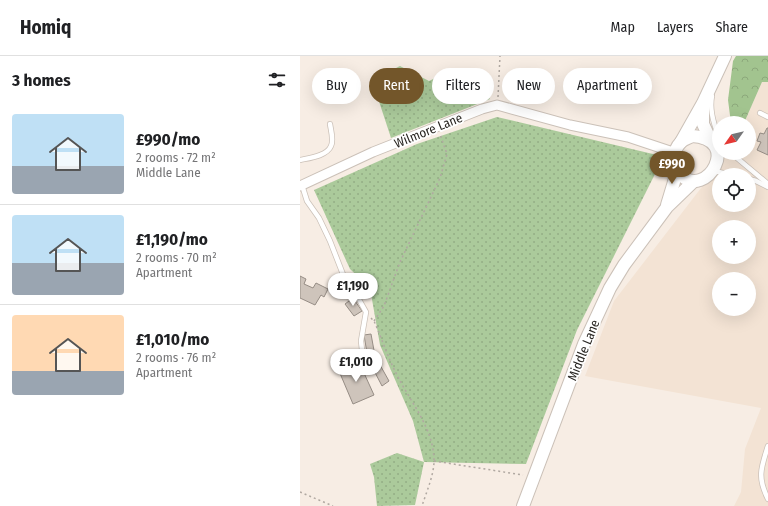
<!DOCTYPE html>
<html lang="en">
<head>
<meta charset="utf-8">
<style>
	body { margin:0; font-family:"Fira Sans Condensed",sans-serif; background:#f2f2f2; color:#202124; height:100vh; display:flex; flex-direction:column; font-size:15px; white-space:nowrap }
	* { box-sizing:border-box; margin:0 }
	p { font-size:13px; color:#757577 }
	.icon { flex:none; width:22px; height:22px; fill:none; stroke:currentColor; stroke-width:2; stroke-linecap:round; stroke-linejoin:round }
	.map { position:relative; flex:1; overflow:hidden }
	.drawer { display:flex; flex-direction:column; background:#fff; width:300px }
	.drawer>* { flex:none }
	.guide { position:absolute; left:12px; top:12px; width:380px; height:36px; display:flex; gap:8px }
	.needle { width:26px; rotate:236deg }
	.fabs { position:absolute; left:412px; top:60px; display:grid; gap:8px }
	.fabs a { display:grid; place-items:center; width:44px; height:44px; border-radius:50%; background:#fff; box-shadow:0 4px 16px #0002; font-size:20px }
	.price { position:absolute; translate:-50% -34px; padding:0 9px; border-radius:14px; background:#fff; color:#222; font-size:13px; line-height:26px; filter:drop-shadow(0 1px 2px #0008) }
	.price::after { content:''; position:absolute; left:50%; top:24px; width:12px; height:9px; margin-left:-6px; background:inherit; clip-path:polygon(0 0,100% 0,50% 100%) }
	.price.on { background:#73562a; color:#fff }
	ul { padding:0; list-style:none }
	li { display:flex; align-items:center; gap:12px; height:100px; padding:0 12px }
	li+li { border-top:1px solid #e0e0e0 }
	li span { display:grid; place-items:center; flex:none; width:112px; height:80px; border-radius:4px; color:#555 }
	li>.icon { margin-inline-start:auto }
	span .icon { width:48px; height:48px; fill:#fffc; stroke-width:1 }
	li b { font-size:17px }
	h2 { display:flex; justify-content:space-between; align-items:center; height:48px; padding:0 12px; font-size:17px }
	.pill { padding:0 14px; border-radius:18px; background:#fff; box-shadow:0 4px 16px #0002; font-size:14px; line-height:36px }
	.pill.on { background:#73562a; color:#fff }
	header { display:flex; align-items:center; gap:24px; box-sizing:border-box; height:56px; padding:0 20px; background:#fff; border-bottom:1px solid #e0e0e0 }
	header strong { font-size:19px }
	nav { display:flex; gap:22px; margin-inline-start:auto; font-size:14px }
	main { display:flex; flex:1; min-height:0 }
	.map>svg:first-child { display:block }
	.built { fill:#f3e3d4; fill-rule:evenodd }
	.grass { fill:url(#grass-dots) }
	.forest { fill:url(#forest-crowns) }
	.building { fill:#cec4bb; stroke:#968d85 }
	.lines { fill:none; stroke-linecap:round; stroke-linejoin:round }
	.lane-casing { stroke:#cbc1b8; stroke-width:6 }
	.street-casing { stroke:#cbc1b8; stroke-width:11 }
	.secondary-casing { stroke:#cbc1b8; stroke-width:14 }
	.path { stroke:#b0a8a1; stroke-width:1.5; stroke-dasharray:2 3; stroke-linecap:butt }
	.lane { stroke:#fff; stroke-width:4.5 }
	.street { stroke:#fff; stroke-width:9 }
	.secondary { stroke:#fff; stroke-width:12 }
	.labels { text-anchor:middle; stroke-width:3.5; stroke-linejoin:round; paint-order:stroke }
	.street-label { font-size:13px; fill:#292622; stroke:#fff }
</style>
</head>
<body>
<header>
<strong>Homiq</strong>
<nav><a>Map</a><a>Layers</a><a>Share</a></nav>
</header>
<main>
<section class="drawer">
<h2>3 homes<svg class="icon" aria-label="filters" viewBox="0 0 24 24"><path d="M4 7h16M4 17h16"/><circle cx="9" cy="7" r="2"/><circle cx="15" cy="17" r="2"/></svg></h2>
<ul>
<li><span style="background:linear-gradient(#bfe0f5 65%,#9aa5b1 0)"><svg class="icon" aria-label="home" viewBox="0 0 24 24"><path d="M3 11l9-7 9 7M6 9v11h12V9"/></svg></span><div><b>£990/mo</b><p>2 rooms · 72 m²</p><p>Middle Lane</p></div></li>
<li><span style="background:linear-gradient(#bfe0f5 60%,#9aa5b1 0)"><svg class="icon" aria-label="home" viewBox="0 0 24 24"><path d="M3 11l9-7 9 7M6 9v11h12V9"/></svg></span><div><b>£1,190/mo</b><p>2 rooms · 70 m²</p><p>Apartment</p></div></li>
<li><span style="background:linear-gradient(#ffd9b3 70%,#9aa5b1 0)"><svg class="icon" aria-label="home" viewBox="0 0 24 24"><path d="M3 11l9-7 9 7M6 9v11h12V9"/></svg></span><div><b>£1,010/mo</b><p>2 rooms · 76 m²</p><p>Apartment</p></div></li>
</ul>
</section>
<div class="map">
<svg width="468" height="450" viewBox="0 0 468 450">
	<defs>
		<pattern id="grass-dots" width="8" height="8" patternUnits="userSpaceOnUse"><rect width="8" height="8" fill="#abca9b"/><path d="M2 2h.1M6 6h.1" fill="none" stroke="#93ad85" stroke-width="1.8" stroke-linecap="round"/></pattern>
		<pattern id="forest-crowns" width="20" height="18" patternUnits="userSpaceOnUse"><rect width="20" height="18" fill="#a2c48f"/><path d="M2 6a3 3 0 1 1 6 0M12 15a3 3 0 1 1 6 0" fill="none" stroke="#8ca87b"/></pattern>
	</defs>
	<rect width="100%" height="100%" fill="#f7ede4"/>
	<path class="built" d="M462,26h6v424h-34l7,-14 4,-43 16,-41 -176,-32 29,-75 114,-148h21v-30h-5zM419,119h30v30h-30zM419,171h30v30h-30zM419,223h30v30h-30z"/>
	<g class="grass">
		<polygon points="100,10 129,25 152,14 176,22 190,43 91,82 72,24"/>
		<polygon points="197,61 357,99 361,106 277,274 226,408 124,406 115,449 77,450 74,421 70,408 97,397 124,406 113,365 80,289 70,232 50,213 14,134 117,88"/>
	</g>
	<polygon class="forest" points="436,0 468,0 468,26 462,26 444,67 431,67 428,44 433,5"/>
	<g class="building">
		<polygon points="467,72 468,72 468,99 457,94 461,86 457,85 460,77 464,78"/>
		<polygon points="0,220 6,223 4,228 13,232 16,227 28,233 24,241 21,239 15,249 0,242"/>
		<polygon points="53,242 62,255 54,260 45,248"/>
		<polygon points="71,278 75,300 89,325 82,330 68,303 64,279"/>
		<polygon points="59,306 74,339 53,348 39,315"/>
	</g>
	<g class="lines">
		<defs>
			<g id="lane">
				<path d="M412,40c-3,14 2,29 7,41"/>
				<polyline points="460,57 468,61"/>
				<polyline points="431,97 468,128"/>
				<path d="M0,104c9,-2 27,-4 31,-14 3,-6 0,-15 -1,-22"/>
				<polyline points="414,115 432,119"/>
				<polyline points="449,123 456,125 468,131"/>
				<polyline points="2,129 7,145 19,162 30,185 46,226 57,240 66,256 61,285 62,294"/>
				<path d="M468,390c-7,22 -11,31 0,53"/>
			</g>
			<polyline id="street" points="0,130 73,96 182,53 197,49 270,69 328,81 376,97"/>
			<g id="secondary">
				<polyline points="403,48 403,68 411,85"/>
				<path d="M392,80c51,3 14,64 -11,39 -9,-8 -9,-24 0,-33 3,-3 8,-4 11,-6z"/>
				<polyline points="381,86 403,47 425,0"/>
				<polyline points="367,149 377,116"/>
				<polyline points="223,450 284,288 310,232 324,209 367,151 394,125"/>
			</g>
		</defs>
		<use href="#lane" class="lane-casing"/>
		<use href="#street" class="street-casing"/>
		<use href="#secondary" class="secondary-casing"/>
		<g class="path">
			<polyline points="198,41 200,0"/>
			<path d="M71,262l3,3c8,18 14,37 23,54 14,28 37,54 37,86 0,14 -8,32 -12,45"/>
			<polyline points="74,265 84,250 100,206 140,122 147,98 140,78"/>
			<polyline points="134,405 223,419"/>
			<polyline points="0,436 33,450"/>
		</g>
		<use href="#lane" class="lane"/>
		<use href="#street" class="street"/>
		<use href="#secondary" class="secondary"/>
	</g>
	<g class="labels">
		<g class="street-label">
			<text transform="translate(128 74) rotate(-22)" y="5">Wilmore Lane</text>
			<text transform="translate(283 294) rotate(-68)" y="5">Middle Lane</text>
		</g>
	</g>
</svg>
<div class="fabs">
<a><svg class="needle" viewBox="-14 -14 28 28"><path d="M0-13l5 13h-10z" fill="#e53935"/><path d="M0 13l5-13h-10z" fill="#757577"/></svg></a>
<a><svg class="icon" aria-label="locate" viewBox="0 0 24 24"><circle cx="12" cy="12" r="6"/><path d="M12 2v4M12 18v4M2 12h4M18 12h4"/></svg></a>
<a>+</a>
<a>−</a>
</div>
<b class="price on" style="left:372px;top:129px">£990</b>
<b class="price" style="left:53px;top:251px">£1,190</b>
<b class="price" style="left:56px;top:327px">£1,010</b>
<div class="guide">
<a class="pill">Buy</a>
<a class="pill on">Rent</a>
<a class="pill">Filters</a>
<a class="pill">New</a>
<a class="pill">Apartment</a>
</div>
</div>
</main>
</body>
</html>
